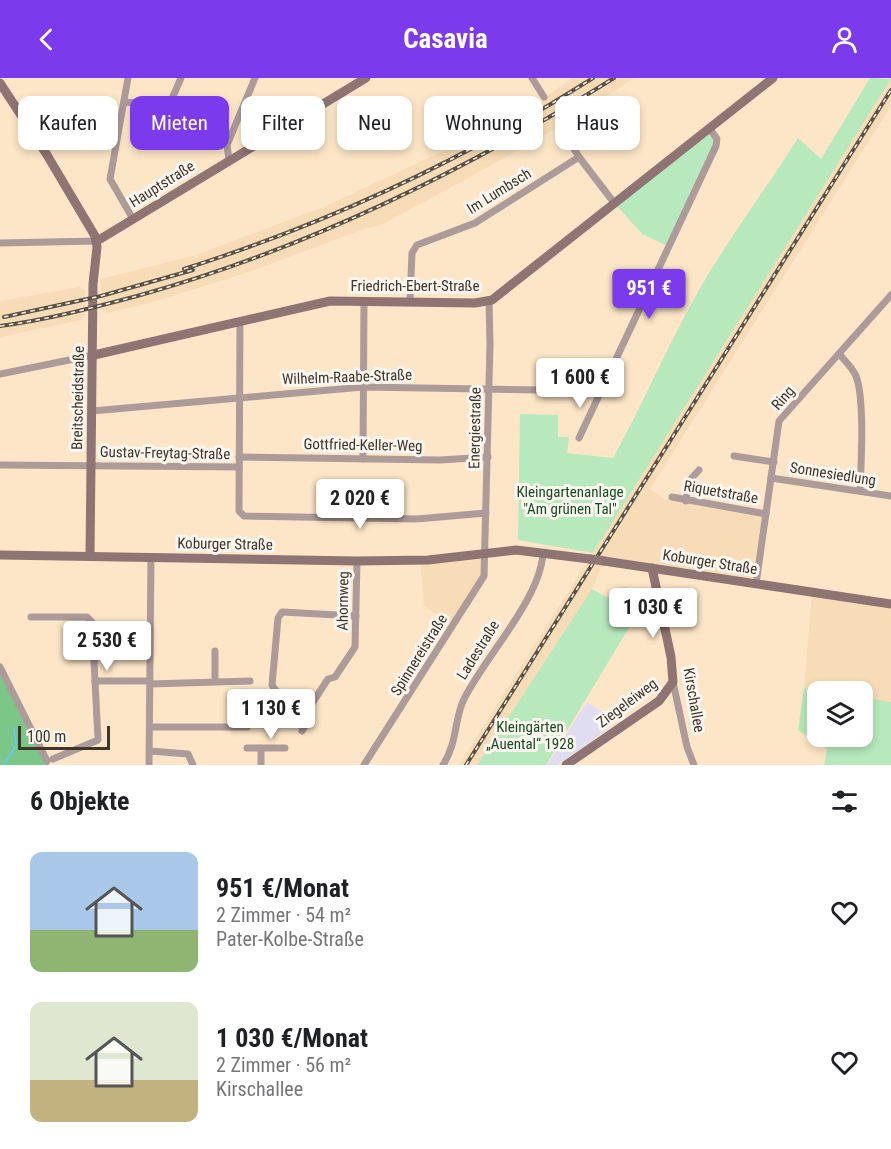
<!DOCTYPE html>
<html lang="de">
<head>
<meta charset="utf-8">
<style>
	body { margin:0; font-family:"Roboto Condensed",sans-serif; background:#f2f2f2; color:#202124; height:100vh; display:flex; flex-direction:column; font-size:22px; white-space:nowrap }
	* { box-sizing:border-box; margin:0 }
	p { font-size:20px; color:#757577 }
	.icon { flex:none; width:33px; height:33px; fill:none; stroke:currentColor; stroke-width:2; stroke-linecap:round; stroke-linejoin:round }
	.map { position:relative; height:687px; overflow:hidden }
	.sheet { display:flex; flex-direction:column; background:#fff; flex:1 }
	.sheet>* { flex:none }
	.top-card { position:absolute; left:18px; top:18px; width:855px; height:54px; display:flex; gap:12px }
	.fabs { position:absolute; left:807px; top:603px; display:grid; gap:12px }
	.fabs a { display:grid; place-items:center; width:66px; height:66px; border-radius:12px; background:#fff; box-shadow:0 3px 9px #0003; font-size:30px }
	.scale { position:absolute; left:18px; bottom:15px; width:92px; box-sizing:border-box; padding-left:6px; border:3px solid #3f362a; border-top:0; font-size:16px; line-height:21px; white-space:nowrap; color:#3f362a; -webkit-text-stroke:4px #fbf6f0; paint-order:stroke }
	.price { position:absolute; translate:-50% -51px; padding:0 14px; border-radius:6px; background:#fff; color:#222; font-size:20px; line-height:39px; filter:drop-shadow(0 2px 3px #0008) }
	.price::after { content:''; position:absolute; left:50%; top:36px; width:18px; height:14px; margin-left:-9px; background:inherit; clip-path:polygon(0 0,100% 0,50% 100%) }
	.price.current { background:#7c3aed; color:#fff }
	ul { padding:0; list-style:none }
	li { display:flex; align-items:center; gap:18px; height:150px; padding:0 30px }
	li span { display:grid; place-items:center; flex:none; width:168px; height:120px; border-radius:12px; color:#555 }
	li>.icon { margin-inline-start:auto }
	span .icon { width:72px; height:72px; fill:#fffc; stroke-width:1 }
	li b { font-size:26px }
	h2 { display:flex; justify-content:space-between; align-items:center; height:72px; padding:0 30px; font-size:26px }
	.tag { padding:0 21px; border-radius:12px; background:#fff; box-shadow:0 3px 9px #0003; font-size:21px; line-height:54px }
	.tag.current { background:#7c3aed; color:#fff }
	header { display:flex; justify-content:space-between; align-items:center; height:78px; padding:0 30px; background:#7c3aed; color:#fff; font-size:27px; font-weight:700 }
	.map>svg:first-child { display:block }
	.built { fill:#f8dcb7 }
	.industrial { fill:#e0ddf3 }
	.green { fill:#b7e9bd }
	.forest { fill:#7bc788 }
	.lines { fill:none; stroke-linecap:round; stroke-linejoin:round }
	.stream { stroke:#65cafc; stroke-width:1.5 }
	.street { stroke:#ad9b9a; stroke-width:7 }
	.secondary { stroke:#8e7473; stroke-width:9 }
	.rail-casing { stroke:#5c5142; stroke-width:4 }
	.rail { stroke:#fbf6f0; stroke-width:1.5; stroke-dasharray:4.5; stroke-linecap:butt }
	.secondary-bridge { stroke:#8e7473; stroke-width:9 }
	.labels { text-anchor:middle; stroke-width:6; stroke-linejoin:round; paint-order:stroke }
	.street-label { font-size:15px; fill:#3f362a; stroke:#fbf6f0 }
	.park-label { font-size:15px; fill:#164c23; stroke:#fbf6f0 }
</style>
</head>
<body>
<header><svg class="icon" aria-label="back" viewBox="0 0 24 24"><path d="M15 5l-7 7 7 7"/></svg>Casavia<svg class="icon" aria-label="person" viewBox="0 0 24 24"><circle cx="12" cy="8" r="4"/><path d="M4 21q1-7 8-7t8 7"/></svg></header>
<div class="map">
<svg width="891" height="687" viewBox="0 0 891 687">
	<rect width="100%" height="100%" fill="#fde6c7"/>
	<g class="built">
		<polygon points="572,0 640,0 634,0 564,46 472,98 379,148 367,150 243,196 143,227 106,235 102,231 100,201 193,178 326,128 475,58 538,24"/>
		<polygon points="891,1 891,28 650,411 666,422 672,419 766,436 756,506 604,483 592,511 477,687 459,687"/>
		<polygon points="80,209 85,213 85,237 81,242 0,259 0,223"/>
		<polygon points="486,477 485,490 454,548 424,528 420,482"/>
		<polygon points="812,514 891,526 891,624 863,619 862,614 827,613 804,610"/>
	</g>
	<polygon class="industrial" points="587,624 606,636 611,649 557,687 547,687"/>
	<g class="green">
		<path d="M870,0l21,1 -298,474 -75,-13 2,-126 38,1v22h11l-2,16 46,5c29,-52 52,-107 81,-159 31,-56 70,-107 104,-161l23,21z"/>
		<polygon points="710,51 717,60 669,169 642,156 615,126"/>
		<polygon points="627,509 647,520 546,687 477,687 592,511 608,520 614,511"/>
		<polygon points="804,610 827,613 818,614 818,658 862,658 863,619 891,624 891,687 824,687 827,671 798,652"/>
	</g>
	<polygon class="forest" points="0,589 49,687 0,687"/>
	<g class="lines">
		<polyline class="stream" points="4,687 16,667 14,650"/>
		<g class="street">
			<polyline points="128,0 110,101 133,141"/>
			<polyline points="532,0 544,19"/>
			<polyline points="124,24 166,27 171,23 181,0"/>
			<polyline points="563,53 579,79 615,126"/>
			<polyline points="229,82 227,67 255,0"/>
			<polyline points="0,165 97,163"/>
			<polyline points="410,224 412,175 417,167 475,145 579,79"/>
			<polyline points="240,243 239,433 244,438 417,441 486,435"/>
			<path d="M839,276c6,7 13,13 17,22 9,23 5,89 4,115"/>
			<polyline points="0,296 94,277"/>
			<polyline points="92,333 363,309 603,313"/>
			<polyline points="579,360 716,68 717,61 710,51"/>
			<polyline points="734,378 774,384"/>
			<polyline points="239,379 440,382 488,379"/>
			<polyline points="363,381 364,223"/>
			<polyline points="0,387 239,389"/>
			<polyline points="771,400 891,418"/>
			<polyline points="672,419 766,436"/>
			<polyline points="686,423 688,404 699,392"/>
			<polyline points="756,506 779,343 891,217"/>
			<polyline points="31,539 87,539 92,544 98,662 53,681"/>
			<polyline points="0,589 47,683"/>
			<polyline points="95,603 150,603"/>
			<polyline points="215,603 215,573"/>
			<polyline points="673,604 687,669 694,687"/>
			<polyline points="150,606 250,603"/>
			<polyline points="308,638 281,620 272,607 278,540 282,534 356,538"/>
			<polyline points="151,649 247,649"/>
			<polyline points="302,653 308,642 307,633 328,601 335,599 355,569 357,483"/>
			<polyline points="247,670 261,670 261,687"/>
			<polyline points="261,670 285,670"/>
			<polyline points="150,673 188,676 193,687"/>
			<polyline points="149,687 151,479"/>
			<polyline points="364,687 484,498 490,266 489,223"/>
			<path d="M443,687c15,-24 11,-46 21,-66 22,-44 75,-98 79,-145"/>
		</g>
		<g class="secondary">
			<polyline points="0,5 47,77 95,158 97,169 93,206 90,478"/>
			<polyline points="97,163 366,0"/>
			<polyline points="94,277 330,223 475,225 492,222 773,0"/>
			<polyline points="0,477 357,483 428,482 516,472 590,481"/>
			<polyline points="604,483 891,526"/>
			<polyline points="566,687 659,623 673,604 671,579 652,490"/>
		</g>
		<defs>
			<g id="rail">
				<path d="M184,191c145,-46 280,-109 409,-191"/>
				<polyline points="4,239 101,218 193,192"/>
				<path d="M0,248c46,-6 92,-18 137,-30 170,-47 328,-125 477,-218"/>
				<polyline points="466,687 891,12"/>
			</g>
		</defs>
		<use href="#rail" class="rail-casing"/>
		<use href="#rail" class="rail"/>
		<polyline class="secondary-bridge" points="590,481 604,483"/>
	</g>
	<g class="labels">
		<g class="street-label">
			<text transform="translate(162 106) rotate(-32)" y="5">Hauptstraße</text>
			<text transform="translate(499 113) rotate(-32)" y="5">Im Lumbsch</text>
			<text x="415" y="213">Friedrich-Ebert-Straße</text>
			<text transform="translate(347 299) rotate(-2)" y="5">Wilhelm-Raabe-Straße</text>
			<text transform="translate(78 320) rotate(-89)" y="5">Breitscheidstraße</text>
			<text transform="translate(783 320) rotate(-49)" y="5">Ring</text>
			<text transform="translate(475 350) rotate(-89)" y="5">Energiestraße</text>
			<text transform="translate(363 367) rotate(1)" y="5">Gottfried-Keller-Weg</text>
			<text transform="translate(165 375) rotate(1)" y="5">Gustav-Freytag-Straße</text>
			<text transform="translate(833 396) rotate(9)" y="5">Sonnesiedlung</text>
			<text transform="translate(721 414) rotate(10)" y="5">Riquetstraße</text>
			<text transform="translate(225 466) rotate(1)" y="5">Koburger Straße</text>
			<text transform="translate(710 484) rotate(9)" y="5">Koburger Straße</text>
			<text transform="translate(343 523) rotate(-89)" y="5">Ahornweg</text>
			<text transform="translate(478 572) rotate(-58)" y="5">Ladestraße</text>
			<text transform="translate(419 577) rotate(-58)" y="5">Spinnereistraße</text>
			<text transform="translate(694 622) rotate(80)" y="5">Kirschallee</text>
			<text transform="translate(627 625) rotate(-37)" y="5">Ziegeleiweg</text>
		</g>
		<g class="park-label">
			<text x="570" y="419">Kleingartenanlage<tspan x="570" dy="17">"Am grünen Tal"</tspan></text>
			<text x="530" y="654">Kleingärten<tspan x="530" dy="17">„Auental“ 1928</tspan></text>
		</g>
	</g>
</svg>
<div class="fabs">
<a><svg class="icon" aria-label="layers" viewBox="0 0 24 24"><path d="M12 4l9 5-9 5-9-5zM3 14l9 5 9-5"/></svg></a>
</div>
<div class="scale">100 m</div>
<b class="price current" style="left:649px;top:242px">951 €</b>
<b class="price" style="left:580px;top:331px">1 600 €</b>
<b class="price" style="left:360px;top:452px">2 020 €</b>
<b class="price" style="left:653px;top:561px">1 030 €</b>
<b class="price" style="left:107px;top:594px">2 530 €</b>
<b class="price" style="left:271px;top:662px">1 130 €</b>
<div class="top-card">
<a class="tag">Kaufen</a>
<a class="tag current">Mieten</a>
<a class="tag">Filter</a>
<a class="tag">Neu</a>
<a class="tag">Wohnung</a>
<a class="tag">Haus</a>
</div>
</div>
<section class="sheet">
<h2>6 Objekte<svg class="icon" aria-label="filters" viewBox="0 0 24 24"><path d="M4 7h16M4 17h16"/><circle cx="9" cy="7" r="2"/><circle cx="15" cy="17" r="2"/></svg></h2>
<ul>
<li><span style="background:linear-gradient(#a9c7e8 65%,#8fb573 0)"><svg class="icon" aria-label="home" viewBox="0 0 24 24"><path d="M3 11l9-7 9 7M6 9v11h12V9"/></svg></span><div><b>951 €/Monat</b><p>2 Zimmer · 54 m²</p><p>Pater-Kolbe-Straße</p></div><svg class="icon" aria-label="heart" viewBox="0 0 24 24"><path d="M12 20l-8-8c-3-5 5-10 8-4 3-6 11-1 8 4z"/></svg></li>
<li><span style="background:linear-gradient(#dfe7d0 65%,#c2b280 0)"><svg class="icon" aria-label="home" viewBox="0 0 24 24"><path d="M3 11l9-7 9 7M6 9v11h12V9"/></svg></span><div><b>1 030 €/Monat</b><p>2 Zimmer · 56 m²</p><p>Kirschallee</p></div><svg class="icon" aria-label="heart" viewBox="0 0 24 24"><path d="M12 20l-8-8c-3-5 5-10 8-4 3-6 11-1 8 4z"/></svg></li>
</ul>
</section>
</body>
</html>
